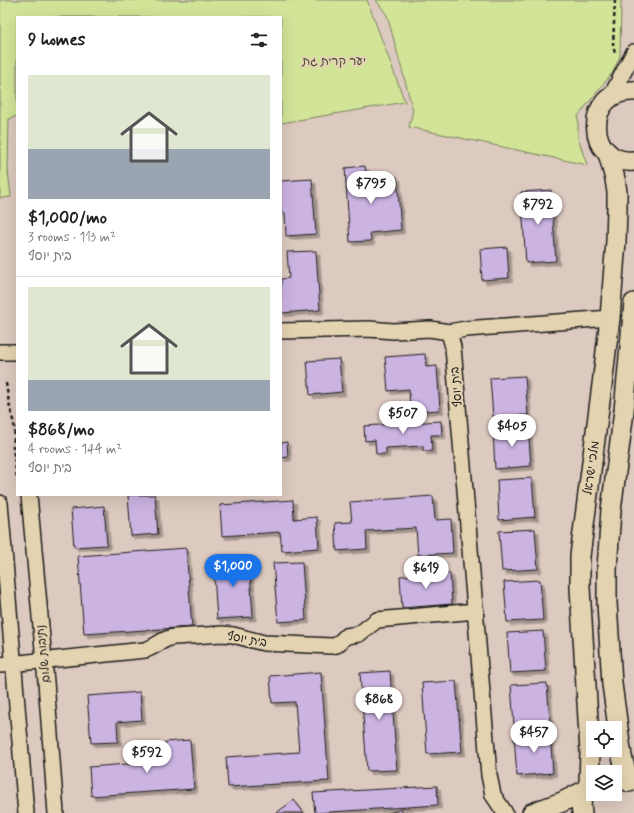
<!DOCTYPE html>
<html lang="en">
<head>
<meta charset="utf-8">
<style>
	body { margin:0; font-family:Mynerve,"Playpen Sans Hebrew",sans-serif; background:#f6f6f6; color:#202124; height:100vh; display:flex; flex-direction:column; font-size:15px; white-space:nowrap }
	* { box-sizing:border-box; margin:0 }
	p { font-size:13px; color:#757577 }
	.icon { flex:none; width:22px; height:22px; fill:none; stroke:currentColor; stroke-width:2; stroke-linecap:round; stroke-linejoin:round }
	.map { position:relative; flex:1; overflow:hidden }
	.details { position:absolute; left:16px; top:16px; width:266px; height:480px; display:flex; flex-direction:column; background:#fff; border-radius:0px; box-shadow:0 4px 16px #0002 }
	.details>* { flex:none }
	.tools { position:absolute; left:586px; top:721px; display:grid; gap:8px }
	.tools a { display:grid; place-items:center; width:36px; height:36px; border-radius:0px; background:#fff; box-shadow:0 4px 16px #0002; font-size:20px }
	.price { position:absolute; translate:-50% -34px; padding:0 9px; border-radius:14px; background:#fff; color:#222; font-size:13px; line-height:26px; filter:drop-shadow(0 1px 2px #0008) }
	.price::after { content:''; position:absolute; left:50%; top:24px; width:12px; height:9px; margin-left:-6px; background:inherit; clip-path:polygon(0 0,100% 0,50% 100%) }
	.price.on { background:#1a73e8; color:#fff }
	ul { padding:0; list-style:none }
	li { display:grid; align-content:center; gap:8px; height:212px; padding:0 12px }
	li+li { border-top:1px solid #e0e0e0 }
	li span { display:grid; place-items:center; height:124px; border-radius:0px; color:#555 }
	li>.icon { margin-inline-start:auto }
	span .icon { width:72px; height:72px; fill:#fffc; stroke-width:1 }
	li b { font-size:17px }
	h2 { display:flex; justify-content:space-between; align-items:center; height:48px; padding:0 12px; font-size:17px }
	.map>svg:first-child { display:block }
	.green { fill:#d2e498; stroke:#77805a }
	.building { fill:#cbb3e2; stroke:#1c1c1c; filter:url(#shadow) }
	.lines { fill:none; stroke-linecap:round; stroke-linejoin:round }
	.minor-casing { stroke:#1c1c1c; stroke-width:18 }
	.tertiary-casing { stroke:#1c1c1c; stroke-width:22 }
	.path { stroke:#1c1c1c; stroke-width:2.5; stroke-dasharray:4 3; stroke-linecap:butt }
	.minor { stroke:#e4d3b0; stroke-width:15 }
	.tertiary { stroke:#e4d3b0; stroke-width:19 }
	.labels { text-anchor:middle; stroke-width:4; stroke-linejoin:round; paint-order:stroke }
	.park-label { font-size:12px; fill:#404435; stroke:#e4d3b0 }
	.street-label { font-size:12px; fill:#1c1c1c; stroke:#e4d3b0 }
</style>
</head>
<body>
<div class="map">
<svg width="634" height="813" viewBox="0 0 634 813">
	<defs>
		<filter id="shadow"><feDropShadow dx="3.5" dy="3.5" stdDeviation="0" flood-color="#0004"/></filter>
	</defs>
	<rect width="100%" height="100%" fill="#dcc9bf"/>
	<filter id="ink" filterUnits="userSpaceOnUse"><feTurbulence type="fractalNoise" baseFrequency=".025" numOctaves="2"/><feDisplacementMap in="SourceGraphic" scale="8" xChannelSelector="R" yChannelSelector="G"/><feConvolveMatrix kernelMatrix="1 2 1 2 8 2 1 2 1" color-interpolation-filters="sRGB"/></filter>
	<g filter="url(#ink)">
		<g class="green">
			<polygon points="0,0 367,0 405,102 281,123 281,17 17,17 17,116 9,119 8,171 11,197 0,198"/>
			<polygon points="376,0 621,0 620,56 613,72 578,116 578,138 587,165 409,127 413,110 387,15"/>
		</g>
		<g class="building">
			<polygon points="365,166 366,179 397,177 401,230 370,233 371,241 350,242 345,168"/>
			<polygon points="312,179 316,234 286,236 285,213 281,213 281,181"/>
			<polygon points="551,190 556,261 526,263 521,192"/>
			<polygon points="507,247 509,278 482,280 480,249"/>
			<polygon points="316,251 320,310 281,313 281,279 289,278 287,252"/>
			<polygon points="425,354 426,367 437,366 440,410 410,412 409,389 388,391 385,357"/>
			<polygon points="339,359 342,392 310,395 307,361"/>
			<polygon points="525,376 528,415 493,417 490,378"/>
			<polygon points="441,421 442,435 431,435 432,451 423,451 423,446 386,448 386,454 376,454 375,440 365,441 364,426"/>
			<polygon points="528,426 531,466 495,469 493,429"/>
			<polygon points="287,442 288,457 281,458 281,443"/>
			<polygon points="532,478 535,517 499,520 497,480"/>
			<polygon points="128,495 155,495 158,534 131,536"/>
			<polygon points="433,496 435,520 451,519 453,553 418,555 416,528 366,531 367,549 337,551 335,523 352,522 350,502"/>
			<polygon points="293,500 294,519 317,517 319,548 282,551 280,532 222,536 220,505"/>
			<polygon points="104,506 107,545 74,547 71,509"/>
			<polygon points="535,529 538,569 502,571 499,531"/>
			<polygon points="186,548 192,627 84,634 78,556"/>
			<polygon points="249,558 253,617 217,619 213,560"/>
			<polygon points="302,562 306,620 278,622 273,563"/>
			<polygon points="450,573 452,604 402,608 400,576"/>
			<polygon points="540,580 543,620 507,622 504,582"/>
			<polygon points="543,631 546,671 510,673 507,633"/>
			<polygon points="390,671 397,770 367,771 360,673"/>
			<polygon points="321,672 329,781 228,787 226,757 299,752 295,702 272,703 270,676"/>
			<polygon points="456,681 462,752 427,754 422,683"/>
			<polygon points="547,683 550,722 514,725 511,685"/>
			<polygon points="140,692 142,720 117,722 118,742 91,743 87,696"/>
			<polygon points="550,733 553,773 517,776 514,736"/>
			<polygon points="190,740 194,789 91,796 89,767 166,761 165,742"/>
			<polygon points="437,786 438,805 315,813 313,793"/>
			<polygon points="294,800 304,813 276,813"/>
			<polygon points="401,809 403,813 390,813"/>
		</g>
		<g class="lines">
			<defs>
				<g id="minor">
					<polyline points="610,98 634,52"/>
					<polyline points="281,331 369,329 393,331 430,329 449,332 466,329 610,318"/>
					<polyline points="449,332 453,347 489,775 493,795 505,813"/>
					<polyline points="0,352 17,352"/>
					<polyline points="29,495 46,682 56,813"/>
					<polyline points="0,503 26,813"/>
					<path d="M0,665l145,-15c11,-3 18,-12 29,-13l49,-3 10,1 31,8 68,3 5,-1 9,-9 13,-2 18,-14 99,-9"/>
				</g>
				<g id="tertiary">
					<path d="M634,91c-52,-2 -48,75 0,70"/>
					<polyline points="629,782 622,757 612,684 607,603 607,569 611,510 624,411 634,303"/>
					<polyline points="589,784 590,752 580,588 580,556 603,377 610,318 616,241 617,208 617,192 615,179 608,153"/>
					<polyline points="532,813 562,802 584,791"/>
					<path d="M582,813c-2,-11 -1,-20 7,-28"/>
				</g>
			</defs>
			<use href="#minor" class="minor-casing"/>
			<use href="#tertiary" class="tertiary-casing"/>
			<g class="path">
				<polyline points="615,0 613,46 615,53"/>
				<polyline points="6,383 9,403 15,429 13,447 17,478"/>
			</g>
			<use href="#minor" class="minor"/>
			<use href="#tertiary" class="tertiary"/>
		</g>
	</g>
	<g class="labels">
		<g class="park-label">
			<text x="334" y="65">יער קרית גת</text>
		</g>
		<g class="street-label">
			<text transform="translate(456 387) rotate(-95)" y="4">בית יוסף</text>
			<text transform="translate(591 468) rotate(-82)" y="4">מלכי ישראל</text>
			<text transform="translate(247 639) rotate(10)" y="4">בית יוסף</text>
			<text transform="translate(43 654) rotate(-96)" y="4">נתיבות שלום</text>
		</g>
	</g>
</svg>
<div class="tools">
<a><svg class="icon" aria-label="locate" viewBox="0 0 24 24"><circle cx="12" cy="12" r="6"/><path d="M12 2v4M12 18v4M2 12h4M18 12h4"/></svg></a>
<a><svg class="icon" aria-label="layers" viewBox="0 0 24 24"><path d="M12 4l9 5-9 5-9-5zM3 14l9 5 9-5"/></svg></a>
</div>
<b class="price" style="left:371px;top:205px">$795</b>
<b class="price" style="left:538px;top:226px">$792</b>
<b class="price" style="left:403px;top:435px">$507</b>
<b class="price" style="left:512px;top:448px">$405</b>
<b class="price on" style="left:233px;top:588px">$1,000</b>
<b class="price" style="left:426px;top:590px">$619</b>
<b class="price" style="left:379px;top:721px">$868</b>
<b class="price" style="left:534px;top:754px">$457</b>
<b class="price" style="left:147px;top:774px">$592</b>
<section class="details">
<h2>9 homes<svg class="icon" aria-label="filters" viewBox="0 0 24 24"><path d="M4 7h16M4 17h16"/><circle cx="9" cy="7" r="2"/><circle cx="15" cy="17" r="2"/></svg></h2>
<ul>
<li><span style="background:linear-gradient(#dfe7d0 60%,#9aa5b1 0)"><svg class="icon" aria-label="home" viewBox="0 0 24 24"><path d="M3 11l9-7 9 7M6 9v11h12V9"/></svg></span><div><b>$1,000/mo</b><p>3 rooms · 113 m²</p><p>בית יוסף</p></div></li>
<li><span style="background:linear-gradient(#dfe7d0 75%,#9aa5b1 0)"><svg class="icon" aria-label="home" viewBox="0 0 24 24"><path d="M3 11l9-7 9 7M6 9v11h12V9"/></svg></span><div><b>$868/mo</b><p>4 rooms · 144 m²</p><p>בית יוסף</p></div></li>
</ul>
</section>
</div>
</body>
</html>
